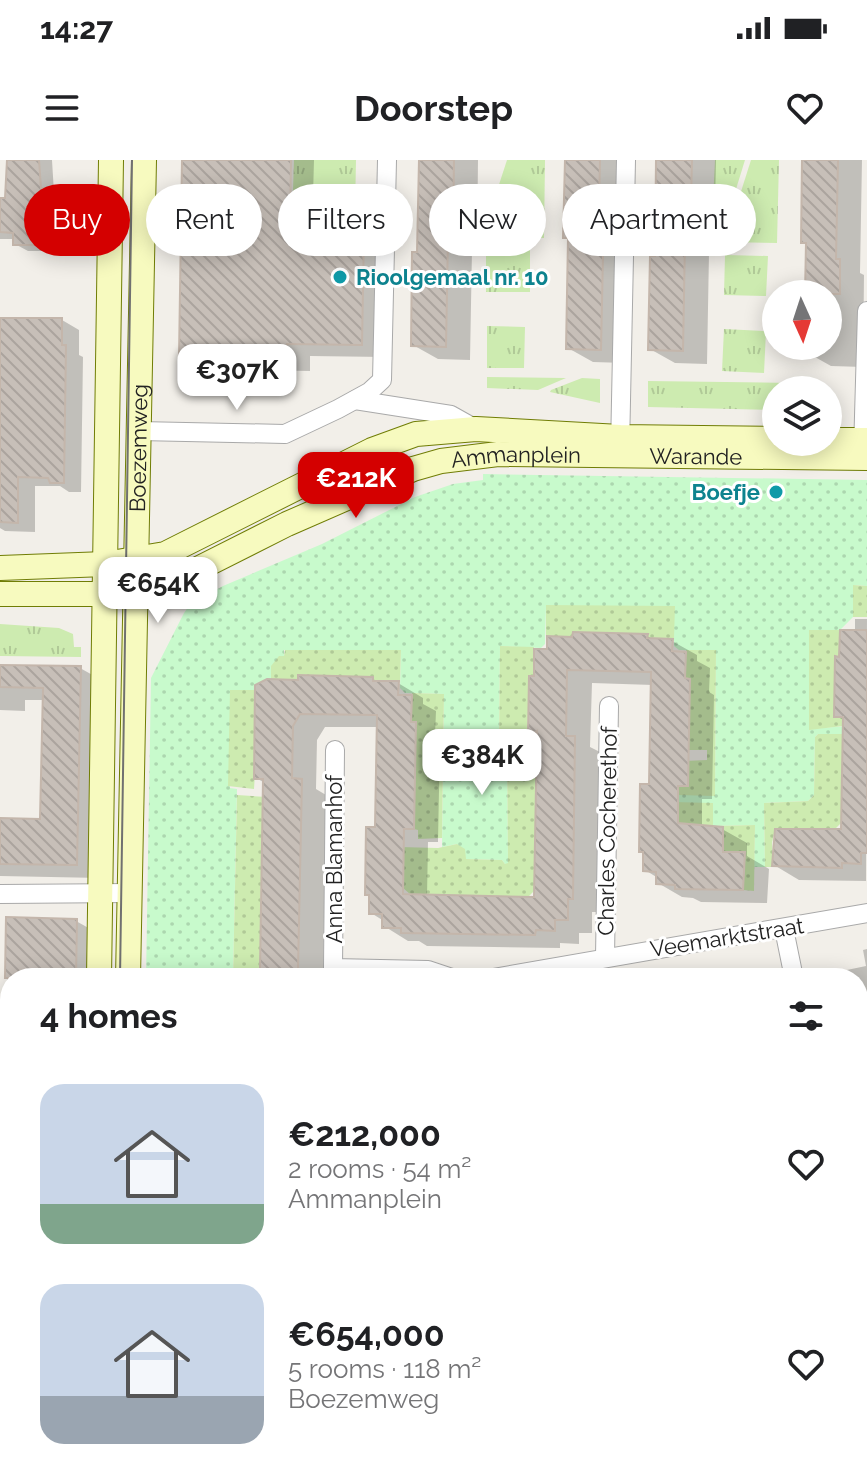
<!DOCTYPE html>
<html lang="en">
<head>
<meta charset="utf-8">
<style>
	body { margin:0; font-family:Raleway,sans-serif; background:#f2f2f2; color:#202124; height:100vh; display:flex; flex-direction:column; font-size:30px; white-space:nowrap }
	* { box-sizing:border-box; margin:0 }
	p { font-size:26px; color:#757577 }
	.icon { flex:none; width:44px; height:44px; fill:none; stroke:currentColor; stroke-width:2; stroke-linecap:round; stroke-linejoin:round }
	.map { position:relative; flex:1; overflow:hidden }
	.side { position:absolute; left:0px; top:808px; width:868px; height:512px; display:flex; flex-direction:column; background:#fff; border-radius:32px 32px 0 0; box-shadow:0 4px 20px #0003 }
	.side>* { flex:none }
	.guide { position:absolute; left:24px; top:24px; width:820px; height:72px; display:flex; gap:16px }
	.needle { width:52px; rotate:177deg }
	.controls { position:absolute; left:762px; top:120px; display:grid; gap:16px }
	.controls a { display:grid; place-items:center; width:80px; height:80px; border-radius:50%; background:#fff; box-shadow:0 4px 20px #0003; font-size:40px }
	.price { position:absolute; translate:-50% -68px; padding:0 18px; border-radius:16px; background:#fff; color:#222; font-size:26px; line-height:52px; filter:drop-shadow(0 2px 4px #0008) }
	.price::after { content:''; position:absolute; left:50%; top:48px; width:24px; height:18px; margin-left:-12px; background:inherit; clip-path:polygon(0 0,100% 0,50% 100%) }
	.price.on { background:#d40000; color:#fff }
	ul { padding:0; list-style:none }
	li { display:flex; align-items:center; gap:24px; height:200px; padding:0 40px }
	li span { display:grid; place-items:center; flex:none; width:224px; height:160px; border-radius:24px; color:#555 }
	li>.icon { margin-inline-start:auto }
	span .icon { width:96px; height:96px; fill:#fffc; stroke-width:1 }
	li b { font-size:34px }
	h2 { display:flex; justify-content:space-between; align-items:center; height:96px; padding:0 40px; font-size:34px }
	.pill { padding:0 28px; border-radius:36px; background:#fff; box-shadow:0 4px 20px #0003; font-size:28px; line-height:72px }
	.pill.on { background:#d40000; color:#fff }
	.status { display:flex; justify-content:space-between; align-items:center; height:56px; padding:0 40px; background:#fff; direction:ltr }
	.status svg { height:22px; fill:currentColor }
	header { display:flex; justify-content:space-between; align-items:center; height:104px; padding:0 40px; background:#fff; font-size:36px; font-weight:700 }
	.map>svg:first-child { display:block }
	.grass { fill:url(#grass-tufts) }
	.park { fill:url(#park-dots) }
	.garden { fill:url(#garden-dots) }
	.shadow { fill:#0003 }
	.building { fill:url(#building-back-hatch); stroke:#c4b6ab; stroke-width:2 }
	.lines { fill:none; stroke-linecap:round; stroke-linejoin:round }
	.street-tunnel { stroke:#c8c6c1; stroke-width:18; stroke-dasharray:18 9; stroke-linecap:butt }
	.street-casing { stroke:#a9a9a9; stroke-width:20 }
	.secondary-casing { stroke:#707d05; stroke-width:26 }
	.street { stroke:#fff; stroke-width:18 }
	.secondary { stroke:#f7fabf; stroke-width:24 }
	.tram { stroke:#707070; stroke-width:2 }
	.culture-dot { fill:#0f9aa8; stroke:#fff; stroke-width:3 }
	.labels { text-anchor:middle; stroke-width:6; stroke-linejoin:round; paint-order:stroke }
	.culture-label { font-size:22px; font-weight:bold; fill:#0d838f; stroke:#fff; text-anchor:start }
	.street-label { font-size:22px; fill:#222; stroke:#fff }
</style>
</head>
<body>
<div class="status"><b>14:27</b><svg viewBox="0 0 49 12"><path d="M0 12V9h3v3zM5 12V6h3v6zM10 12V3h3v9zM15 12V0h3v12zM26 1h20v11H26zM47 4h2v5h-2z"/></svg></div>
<header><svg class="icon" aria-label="menu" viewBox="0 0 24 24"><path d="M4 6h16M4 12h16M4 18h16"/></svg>Doorstep<svg class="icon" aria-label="heart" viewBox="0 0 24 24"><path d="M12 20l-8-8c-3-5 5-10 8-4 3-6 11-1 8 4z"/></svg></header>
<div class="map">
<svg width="867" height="1320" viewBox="0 0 867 1320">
	<defs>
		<pattern id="grass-tufts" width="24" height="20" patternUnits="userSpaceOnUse" patternTransform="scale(2)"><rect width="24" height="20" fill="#cdebb0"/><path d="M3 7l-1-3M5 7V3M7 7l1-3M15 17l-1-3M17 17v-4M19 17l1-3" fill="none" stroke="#b0c997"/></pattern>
		<pattern id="park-dots" width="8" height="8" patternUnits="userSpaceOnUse" patternTransform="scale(2)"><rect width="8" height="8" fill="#c8facc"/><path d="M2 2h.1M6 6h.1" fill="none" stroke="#acd6af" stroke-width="1.8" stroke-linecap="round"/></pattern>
		<pattern id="garden-dots" width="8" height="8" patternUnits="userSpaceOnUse" patternTransform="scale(2)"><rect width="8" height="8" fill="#cdebb0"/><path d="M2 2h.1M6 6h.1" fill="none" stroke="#b0c997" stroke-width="1.8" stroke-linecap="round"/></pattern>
		<pattern id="building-back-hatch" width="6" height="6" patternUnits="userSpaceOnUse" patternTransform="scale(2)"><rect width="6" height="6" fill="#c7bfb8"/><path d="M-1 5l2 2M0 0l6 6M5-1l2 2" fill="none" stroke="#aba49e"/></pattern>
	</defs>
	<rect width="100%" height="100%" fill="#f2efe9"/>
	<g class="grass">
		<polygon points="294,0 356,0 355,52 310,50 292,61"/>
		<polygon points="507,0 545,0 544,78 489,78 493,43"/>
		<polygon points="715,0 745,0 720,81 711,81"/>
		<polygon points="751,0 779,0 777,83 725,82"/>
		<rect x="486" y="90" width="44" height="42"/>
		<polygon points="725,95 768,96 766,136 724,135"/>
		<polygon points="487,166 525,167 524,208 487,208"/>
		<polygon points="724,169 766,171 764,213 722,211"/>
		<polygon points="487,217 566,218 538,230 487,228"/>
		<polygon points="582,218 600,219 600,243 550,232 551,230"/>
		<polygon points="648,221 794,223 794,230 776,230 776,250 648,247"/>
		<polygon points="0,464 59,468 73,474 74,487 81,487 81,497 0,496"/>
	</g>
	<polygon class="park" points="483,314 867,320 867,426 853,425 853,457 840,470 809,470 810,569 847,566 847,574 818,574 815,577 814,635 808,641 764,643 765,707 754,707 755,665 713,666 673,642 673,635 715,635 716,491 679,490 674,486 674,446 546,446 545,484 541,488 500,486 499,585 507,585 508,704 505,704 502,700 465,699 457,684 442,687 444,534 405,533 400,528 401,491 284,490 284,496 272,506 271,527 267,530 230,531 230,628 237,629 233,818 146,818 151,518 184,453 191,443 223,426 322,384 415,337 453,324 483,320"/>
	<g class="garden">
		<polygon points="853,425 867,426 867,457 853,457"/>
		<polygon points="546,445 675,446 674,478 647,478 647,474 622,473 621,477 599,473 573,472 572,477 546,476"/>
		<polygon points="809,470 840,470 839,497 835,497 834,520 838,543 834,543 834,556 843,557 843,566 809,570"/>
		<polygon points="500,486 534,487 534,516 529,516 527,585 499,585"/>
		<polygon points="285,490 401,490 400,522 373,521 373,517 299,515 298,520 271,519 271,506 279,496 284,496"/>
		<polygon points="686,490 716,490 715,636 678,635 678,626 687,626 684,601 707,600 707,590 688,590 689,519 685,518"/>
		<polygon points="230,530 260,530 254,629 228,626"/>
		<polygon points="412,533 444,534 442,678 418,679 418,670 414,669 416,562 411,562"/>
		<path d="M818,574h29c-5,23 -5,41 -1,64h-5v25l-7,7 -47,3v-4h-12l-3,14 2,24h-9l-1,-64 44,-2 6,-6 1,-58z"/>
		<polygon points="542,593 535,730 528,737 410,734 403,728 403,704 399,687 438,688 457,684 465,689 466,699 502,700 505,704 508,703 507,594"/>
		<path d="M237,635l30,2c-4,53 -11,108 -2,160h-5v12l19,3v6h-46z"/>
		<polygon points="673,642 713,643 713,666 755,665 754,731 743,730 745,706 684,691"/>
	</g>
	<g class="shadow">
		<polygon points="7,0 52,0 54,33 61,38 61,91 28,91 15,84 15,79 0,79 0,40 7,41"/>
		<polygon points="184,0 314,0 312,72 364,74 387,87 385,197 310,196 310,211 204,209 181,196"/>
		<polygon points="421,0 478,0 477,90 472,90 470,200 438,199 413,185 419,94"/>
		<polygon points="566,0 624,0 625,203 593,202 568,188 570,80 565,77"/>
		<polygon points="658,0 716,0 714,94 709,93 707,204 675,203 650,189 657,98"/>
		<polygon points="804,0 862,0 860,113 864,115 863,207 831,206 806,192 806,186 828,186 828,134 807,134 808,84 803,82"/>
		<polygon points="0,160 62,160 79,170 79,195 83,197 81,332 69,332 60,326 35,326 35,372 5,371 0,368"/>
		<polygon points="855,459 867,459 866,721 799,720 774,705 843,671 845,561 836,556 841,499 855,472"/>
		<polygon points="647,476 655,480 672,481 697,495 697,501 710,508 709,532 714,535 712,639 702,639 702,667 722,669 747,683 747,696 769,709 767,743 701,742 693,738 682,737 658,723 658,718 645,710 645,694 641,691 651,626 653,525 592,523 590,587 600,592 597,752 592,752 592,773 579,773 579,784 560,783 560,788 427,786 419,781 408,781 384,766 384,761 371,753 371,737 367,734 377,669 379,567 325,567 317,580 316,629 326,635 323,818 278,818 262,808 265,623 256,618 257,526 373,519 380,523 398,523 423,538 423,544 436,551 435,575 440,578 438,682 428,682 427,736 536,739 539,580 530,575 531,518"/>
		<polygon points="0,507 80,508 105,522 101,718 0,716 0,660 42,661 45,540 25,540 25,551 0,550"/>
		<polygon points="8,759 76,761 101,775 101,818 10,818 10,1302 0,1304 0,1069 4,1071 6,932 1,929 2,862 7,864"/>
		<polygon points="867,789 867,938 864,936 858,902 858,818 843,818 842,811 866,806 863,790"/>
		<polygon points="732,814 740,818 709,818"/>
		<polygon points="867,1253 867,1320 822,1320 818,1317 817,1313 749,1320 584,1320 583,1310 858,1310 858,1255"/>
		<polygon points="435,1310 558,1310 560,1320 359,1320"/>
	</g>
	<g class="building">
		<polygon points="7,0 39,0 41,28 49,28 48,85 13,85 13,73 0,72 0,38 5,38"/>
		<polygon points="182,0 291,0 290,70 364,72 362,185 287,184 287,199 179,197"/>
		<polygon points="419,0 454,0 453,77 448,77 446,187 411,186 412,92 417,92"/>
		<polygon points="565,0 600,0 598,95 603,95 601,190 566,189 568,78 563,78"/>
		<polygon points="656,0 692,0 690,80 685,80 683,191 648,190 650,96 655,96"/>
		<polygon points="802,0 838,0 836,99 840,99 840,134 805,134 806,83 801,83"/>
		<polygon points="0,158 62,158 62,185 66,185 64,323 50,323 48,318 18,317 18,363 0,362"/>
		<polygon points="840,470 867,470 867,693 861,693 861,704 842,703 842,708 772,706 775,669 841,669 843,557 834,557 835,496 839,497"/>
		<polygon points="573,472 648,474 647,478 673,479 672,491 686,492 685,518 690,519 688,626 678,626 678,663 723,667 723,692 745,692 743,730 675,729 675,725 656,724 656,712 643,711 643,692 639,692 640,624 649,624 651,512 567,510 566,576 575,576 573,739 568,739 568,760 555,760 555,771 536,770 535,775 401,773 401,768 382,768 382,754 369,754 369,735 365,735 366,667 375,667 377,555 300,554 293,566 292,618 302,619 298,810 260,809 263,619 254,619 255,525 267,519 298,520 298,515 373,517 373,521 399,521 398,535 412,535 411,562 416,562 414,669 404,669 403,734 534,737 537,571 528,576 529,516 534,516 534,489 547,489 547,476 572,477"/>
		<polygon points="0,505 81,506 77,705 0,704 0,658 40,659 43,528 0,527"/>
		<polygon points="6,757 77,759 76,818 5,818"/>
	</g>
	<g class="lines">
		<polyline class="street-tunnel" points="636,1310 637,1320"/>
		<defs>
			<g id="street">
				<polyline points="355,240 451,255 476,269"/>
				<polyline points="139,271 285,274 338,249 369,232 382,220 387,0"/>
				<polyline points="620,289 626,0"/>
				<polyline points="863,291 867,151"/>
				<polyline points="335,590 333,808 428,810 452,818"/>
				<polyline points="0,734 130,733"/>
				<polyline points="784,769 794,818"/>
				<polyline points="605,797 609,546"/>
				<polyline points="493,818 867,753"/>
				<polyline points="858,1100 867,1173"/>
				<polyline points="858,1217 867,1216"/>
				<polyline points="298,1310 300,1320"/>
				<polyline points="555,1310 556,1320"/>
				<polyline points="131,1320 212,1310"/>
			</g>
			<g id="secondary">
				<polyline points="828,280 867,280"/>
				<polyline points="0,408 105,404 165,394 372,290 416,274 476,269 620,277 776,279"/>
				<path id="s1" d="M0,434h104l62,-9 121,-61 126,-55 28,-8 57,-7 369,4"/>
				<polyline points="99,818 111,0"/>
				<path id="s2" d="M128,818l16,-818"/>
				<polyline points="50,1310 62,1320"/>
				<polyline points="77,1310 91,1320"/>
				<polyline points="0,1311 10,1310"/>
			</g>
		</defs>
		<use href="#street" class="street-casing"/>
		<use href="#secondary" class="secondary-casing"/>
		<use href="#street" class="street"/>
		<use href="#secondary" class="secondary"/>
		<g class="tram">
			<polyline points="120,818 132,0"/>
			<polyline points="0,1314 23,1310"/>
			<polyline points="20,1320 47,1310"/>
			<polyline points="58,1320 62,1310"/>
		</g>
	</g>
	<g class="culture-dot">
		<circle cx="340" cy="117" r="8"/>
		<circle cx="776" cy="332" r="8"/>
	</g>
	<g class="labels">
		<g class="culture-label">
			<text x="356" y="125">Rioolgemaal nr. 10</text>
			<text x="760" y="340" text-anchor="end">Boefje</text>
		</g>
		<g class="street-label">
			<text dy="8" stroke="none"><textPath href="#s2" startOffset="530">Boezemweg</textPath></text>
			<text dy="8" stroke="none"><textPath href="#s1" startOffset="724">Warande</textPath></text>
			<text dy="8" stroke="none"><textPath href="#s1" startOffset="544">Ammanplein</textPath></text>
			<text transform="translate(607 671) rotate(-89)" y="8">Charles Cocherethof</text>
			<text transform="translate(334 699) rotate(-90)" y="8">Anna Blamanhof</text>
			<text transform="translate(727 777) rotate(-9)" y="8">Veemarktstraat</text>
		</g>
	</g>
</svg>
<div class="controls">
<a><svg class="needle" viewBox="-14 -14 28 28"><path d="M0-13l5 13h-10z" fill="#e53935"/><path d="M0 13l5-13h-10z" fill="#757577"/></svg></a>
<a><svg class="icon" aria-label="layers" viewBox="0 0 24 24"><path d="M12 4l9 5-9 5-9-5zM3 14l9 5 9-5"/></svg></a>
</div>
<b class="price" style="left:237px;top:252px">€307K</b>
<b class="price on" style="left:356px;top:360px">€212K</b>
<b class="price" style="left:158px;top:465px">€654K</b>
<b class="price" style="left:482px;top:637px">€384K</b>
<div class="guide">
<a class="pill on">Buy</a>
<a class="pill">Rent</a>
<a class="pill">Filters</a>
<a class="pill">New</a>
<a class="pill">Apartment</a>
</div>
<section class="side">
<h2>4 homes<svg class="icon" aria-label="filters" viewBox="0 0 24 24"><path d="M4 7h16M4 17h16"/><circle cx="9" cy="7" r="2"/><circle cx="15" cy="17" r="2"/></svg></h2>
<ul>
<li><span style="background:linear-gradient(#c9d6e8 75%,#7fa58c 0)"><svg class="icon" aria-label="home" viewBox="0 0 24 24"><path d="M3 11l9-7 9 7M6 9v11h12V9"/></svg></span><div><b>€212,000</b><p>2 rooms · 54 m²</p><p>Ammanplein</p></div><svg class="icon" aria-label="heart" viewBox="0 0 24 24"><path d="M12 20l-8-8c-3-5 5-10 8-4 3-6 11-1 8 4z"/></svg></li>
<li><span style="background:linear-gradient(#c9d6e8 70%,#9aa5b1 0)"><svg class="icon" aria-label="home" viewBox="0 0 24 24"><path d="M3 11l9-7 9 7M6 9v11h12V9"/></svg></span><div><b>€654,000</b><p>5 rooms · 118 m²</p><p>Boezemweg</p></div><svg class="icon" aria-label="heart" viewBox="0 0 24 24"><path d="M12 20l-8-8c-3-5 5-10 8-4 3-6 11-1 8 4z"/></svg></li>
</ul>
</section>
</div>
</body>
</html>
